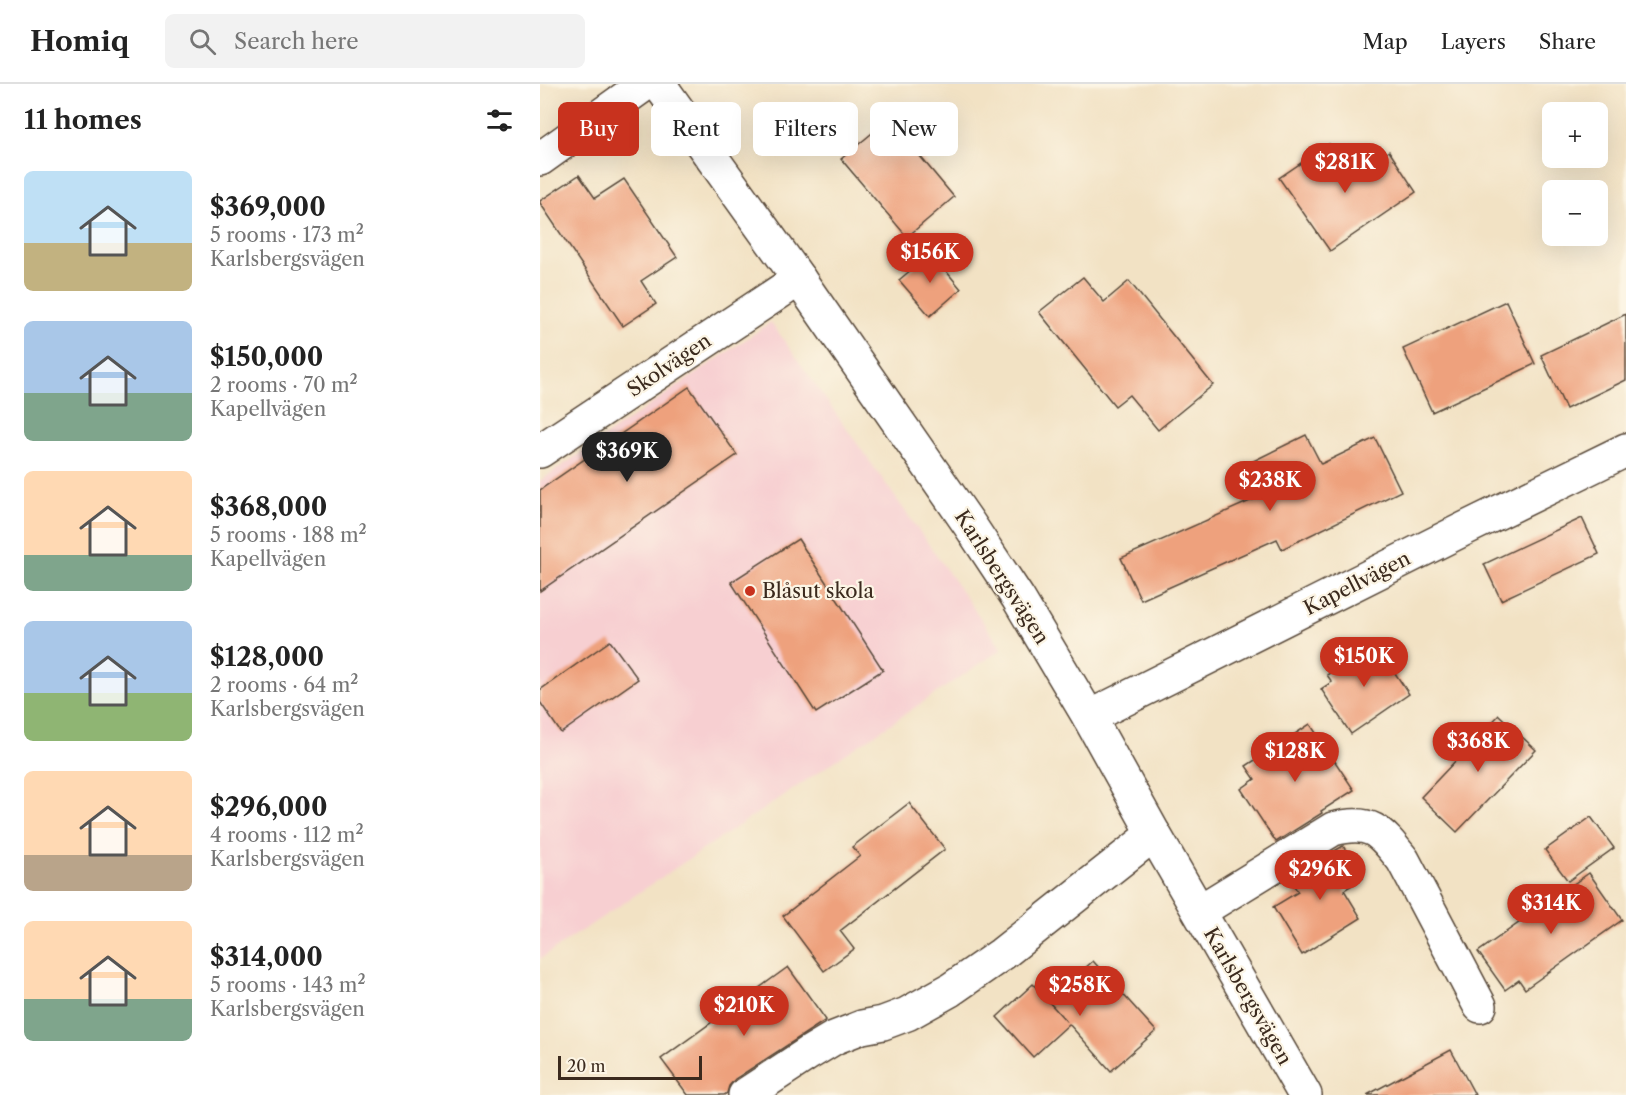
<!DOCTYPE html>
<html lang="en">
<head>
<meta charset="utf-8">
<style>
	body { margin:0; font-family:"Libre Caslon Text",serif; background:#f2f2f2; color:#222; height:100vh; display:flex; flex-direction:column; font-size:22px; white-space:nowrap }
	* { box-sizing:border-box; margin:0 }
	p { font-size:20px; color:#767676 }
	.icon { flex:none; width:33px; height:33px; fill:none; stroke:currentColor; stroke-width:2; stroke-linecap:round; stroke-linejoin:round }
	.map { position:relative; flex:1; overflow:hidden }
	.drawer { display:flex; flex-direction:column; background:#fff; width:540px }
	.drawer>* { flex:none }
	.banner { position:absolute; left:18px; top:18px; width:570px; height:54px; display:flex; gap:12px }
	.controls { position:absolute; left:1002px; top:18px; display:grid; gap:12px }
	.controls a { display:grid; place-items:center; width:66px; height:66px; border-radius:9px; background:#fff; box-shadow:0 6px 24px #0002; font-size:30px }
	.scale { position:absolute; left:18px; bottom:15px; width:144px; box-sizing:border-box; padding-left:6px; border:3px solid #3b2a1e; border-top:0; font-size:16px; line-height:21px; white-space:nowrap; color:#3b2a1e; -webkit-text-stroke:4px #fcf5e5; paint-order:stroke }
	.price { position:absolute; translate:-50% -51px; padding:0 14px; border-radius:21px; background:#c8321e; color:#fff; font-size:20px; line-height:39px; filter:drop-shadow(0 2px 3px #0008) }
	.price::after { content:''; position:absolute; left:50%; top:36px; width:18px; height:14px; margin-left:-9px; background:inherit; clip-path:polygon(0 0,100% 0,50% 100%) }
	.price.on { background:#222; color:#fff }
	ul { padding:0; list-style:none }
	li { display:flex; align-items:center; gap:18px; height:150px; padding:0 24px }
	li span { display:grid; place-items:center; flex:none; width:168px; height:120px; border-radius:9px; color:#555 }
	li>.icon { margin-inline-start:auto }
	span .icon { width:72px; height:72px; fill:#fffc; stroke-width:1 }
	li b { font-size:26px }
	h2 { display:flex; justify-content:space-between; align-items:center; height:72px; padding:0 24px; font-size:26px }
	.tag { padding:0 21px; border-radius:9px; background:#fff; box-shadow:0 6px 24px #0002; font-size:21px; line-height:54px }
	.tag.on { background:#c8321e; color:#fff }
	header { display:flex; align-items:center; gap:36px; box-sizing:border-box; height:84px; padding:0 30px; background:#fff; border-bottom:2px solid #e0e0e0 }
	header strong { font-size:28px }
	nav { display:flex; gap:33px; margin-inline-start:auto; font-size:21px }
	.search { width:420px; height:54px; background:#f2f2f2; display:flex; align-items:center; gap:15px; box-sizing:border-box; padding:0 21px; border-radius:9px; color:#767676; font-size:22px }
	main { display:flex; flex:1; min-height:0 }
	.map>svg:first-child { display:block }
	.built { fill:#f7cfd1 }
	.building { fill:#eea17d }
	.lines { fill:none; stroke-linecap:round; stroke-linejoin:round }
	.minor-casing { stroke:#564637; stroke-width:36 }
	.minor { stroke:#fff; stroke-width:33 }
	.poi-dot { fill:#c8321e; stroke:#fcf5e5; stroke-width:2 }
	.labels { text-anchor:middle; stroke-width:4.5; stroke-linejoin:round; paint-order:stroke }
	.street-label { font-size:20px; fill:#3b2a1e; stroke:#fcf5e5 }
	.poi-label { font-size:20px; fill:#3b2a1e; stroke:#fcf5e5; text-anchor:start }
</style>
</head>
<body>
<header>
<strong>Homiq</strong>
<div class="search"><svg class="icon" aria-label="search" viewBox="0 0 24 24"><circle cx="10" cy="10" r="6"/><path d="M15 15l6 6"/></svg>Search here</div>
<nav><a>Map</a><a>Layers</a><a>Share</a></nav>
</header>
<main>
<section class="drawer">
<h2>11 homes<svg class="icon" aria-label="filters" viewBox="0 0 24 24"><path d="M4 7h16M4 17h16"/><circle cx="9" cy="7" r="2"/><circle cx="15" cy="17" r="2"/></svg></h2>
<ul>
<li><span style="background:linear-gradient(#bfe0f5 60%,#c2b280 0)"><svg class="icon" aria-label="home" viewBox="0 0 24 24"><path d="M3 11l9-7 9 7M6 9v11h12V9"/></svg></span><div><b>$369,000</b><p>5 rooms · 173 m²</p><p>Karlsbergsvägen</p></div></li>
<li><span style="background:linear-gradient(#a9c7e8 60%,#7fa58c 0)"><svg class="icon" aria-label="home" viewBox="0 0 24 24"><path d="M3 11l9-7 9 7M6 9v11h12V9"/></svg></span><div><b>$150,000</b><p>2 rooms · 70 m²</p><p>Kapellvägen</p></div></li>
<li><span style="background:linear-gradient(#ffd9b3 70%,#7fa58c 0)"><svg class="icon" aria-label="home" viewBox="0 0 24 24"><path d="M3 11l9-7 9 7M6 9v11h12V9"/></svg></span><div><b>$368,000</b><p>5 rooms · 188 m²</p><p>Kapellvägen</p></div></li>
<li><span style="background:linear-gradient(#a9c7e8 60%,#8fb573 0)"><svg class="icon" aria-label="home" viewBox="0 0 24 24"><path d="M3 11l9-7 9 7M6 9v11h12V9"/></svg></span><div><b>$128,000</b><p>2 rooms · 64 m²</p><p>Karlsbergsvägen</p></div></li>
<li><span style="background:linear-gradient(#ffd9b3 70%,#b9a48a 0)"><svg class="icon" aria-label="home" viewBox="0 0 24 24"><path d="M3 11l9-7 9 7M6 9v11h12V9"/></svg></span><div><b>$296,000</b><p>4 rooms · 112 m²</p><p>Karlsbergsvägen</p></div></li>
<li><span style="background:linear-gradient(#ffd9b3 65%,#7fa58c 0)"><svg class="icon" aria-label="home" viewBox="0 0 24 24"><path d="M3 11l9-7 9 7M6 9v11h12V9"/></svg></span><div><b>$314,000</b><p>5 rooms · 143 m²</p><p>Karlsbergsvägen</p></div></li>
</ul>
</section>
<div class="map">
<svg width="1086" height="1011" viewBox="0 0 1086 1011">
	<rect width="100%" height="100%" fill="#fcf5e5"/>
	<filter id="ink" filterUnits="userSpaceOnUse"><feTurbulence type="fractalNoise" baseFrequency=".0167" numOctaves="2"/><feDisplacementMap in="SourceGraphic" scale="12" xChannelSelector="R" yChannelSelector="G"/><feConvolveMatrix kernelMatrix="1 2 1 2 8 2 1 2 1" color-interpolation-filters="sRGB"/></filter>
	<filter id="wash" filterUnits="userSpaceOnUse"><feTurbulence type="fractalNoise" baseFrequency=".008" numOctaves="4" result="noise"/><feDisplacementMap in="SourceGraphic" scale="24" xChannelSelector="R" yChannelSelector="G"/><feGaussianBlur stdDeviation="1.35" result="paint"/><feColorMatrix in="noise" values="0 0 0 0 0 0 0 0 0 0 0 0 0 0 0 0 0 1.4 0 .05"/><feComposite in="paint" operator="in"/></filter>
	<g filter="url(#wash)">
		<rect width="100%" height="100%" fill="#f2e2c4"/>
		<polygon class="built" points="231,238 380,448 462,565 0,875 0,397"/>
		<g id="blocks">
			<g class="building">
				<polygon points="349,35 414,113 367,153 301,75"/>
				<polygon points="789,60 811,93 849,67 876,108 790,167 739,94"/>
				<polygon points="39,91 55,114 84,95 137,173 101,197 116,220 83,242 0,119 0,117"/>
				<polygon points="391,169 421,205 390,232 359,196"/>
				<polygon points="543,193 564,218 589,197 673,301 618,346 589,311 575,322 499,228"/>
				<polygon points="966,217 995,280 892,328 863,265"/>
				<polygon points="1086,230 1086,296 1026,325 1001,271"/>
				<polygon points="149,303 197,371 0,507 0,406"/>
				<polygon points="766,351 781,380 835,354 861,407 742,465 737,455 601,516 581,474 717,414 701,383"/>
				<polygon points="1042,434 1059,470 961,516 944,480"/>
				<polygon points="258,455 343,586 276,629 191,498"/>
				<polygon points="70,557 98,595 21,649 0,618 0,606"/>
				<polygon points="835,559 869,610 811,650 781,605 792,598 787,591"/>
				<polygon points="959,631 996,666 917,748 881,713"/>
				<polygon points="770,640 814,706 781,727 782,729 736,758 701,705 715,695 706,682"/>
				<polygon points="369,719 405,765 300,847 314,865 284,887 243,832 320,772 312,763"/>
				<polygon points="1051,733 1074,764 1028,797 1005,766"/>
				<polygon points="803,762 823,794 804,806 821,834 762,871 733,823 758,808 749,794"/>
				<polygon points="1049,789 1082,836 985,905 979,896 965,906 938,868"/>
				<polygon points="553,877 616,947 571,987 529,940 493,973 457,933 493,900 527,938 508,917"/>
				<polygon points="248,883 286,936 195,995 189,1002 187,1009 184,1011 148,1011 121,975"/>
				<polygon points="911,966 935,1011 827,1011"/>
			</g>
		</g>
	</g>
	<g filter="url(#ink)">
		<use href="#blocks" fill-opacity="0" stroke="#564637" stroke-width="1.5"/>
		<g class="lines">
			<defs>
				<g id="minor">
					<polyline points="119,0 259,195 429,440 478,514 549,633 614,750 765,1011"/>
					<polyline points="0,75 105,0"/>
					<polyline points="0,367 259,195"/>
					<polyline points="549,633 924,445 1086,366"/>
					<path d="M660,827l133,-82c38,-10 47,2 70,31l77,146"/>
					<polyline points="205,1011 269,969 294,954 322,943 343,939 367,930 410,906 462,870 614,750"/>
				</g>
			</defs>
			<use href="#minor" class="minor-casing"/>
			<use href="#minor" class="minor"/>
		</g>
	</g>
	<circle class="poi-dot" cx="210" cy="507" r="6"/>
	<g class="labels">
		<g class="street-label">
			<text transform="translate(129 281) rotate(-34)" y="7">Skolvägen</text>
			<text transform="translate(462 493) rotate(57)" y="7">Karlsbergsvägen</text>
			<text transform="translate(817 499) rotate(-27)" y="7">Kapellvägen</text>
			<text transform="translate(708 912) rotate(60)" y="7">Karlsbergsvägen</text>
		</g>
		<g class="poi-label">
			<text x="222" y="514">Blåsut skola</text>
		</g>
	</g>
</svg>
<div class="controls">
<a>+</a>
<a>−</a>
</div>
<div class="scale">20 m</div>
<b class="price" style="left:805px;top:110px">$281K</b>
<b class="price" style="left:390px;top:200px">$156K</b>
<b class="price on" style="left:87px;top:399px">$369K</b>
<b class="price" style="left:730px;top:428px">$238K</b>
<b class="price" style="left:824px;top:604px">$150K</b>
<b class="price" style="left:938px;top:689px">$368K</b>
<b class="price" style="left:755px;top:699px">$128K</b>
<b class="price" style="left:780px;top:817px">$296K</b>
<b class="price" style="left:1011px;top:851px">$314K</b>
<b class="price" style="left:540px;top:933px">$258K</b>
<b class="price" style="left:204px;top:953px">$210K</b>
<div class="banner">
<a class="tag on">Buy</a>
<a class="tag">Rent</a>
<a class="tag">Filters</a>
<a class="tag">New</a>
</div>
</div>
</main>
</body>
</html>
